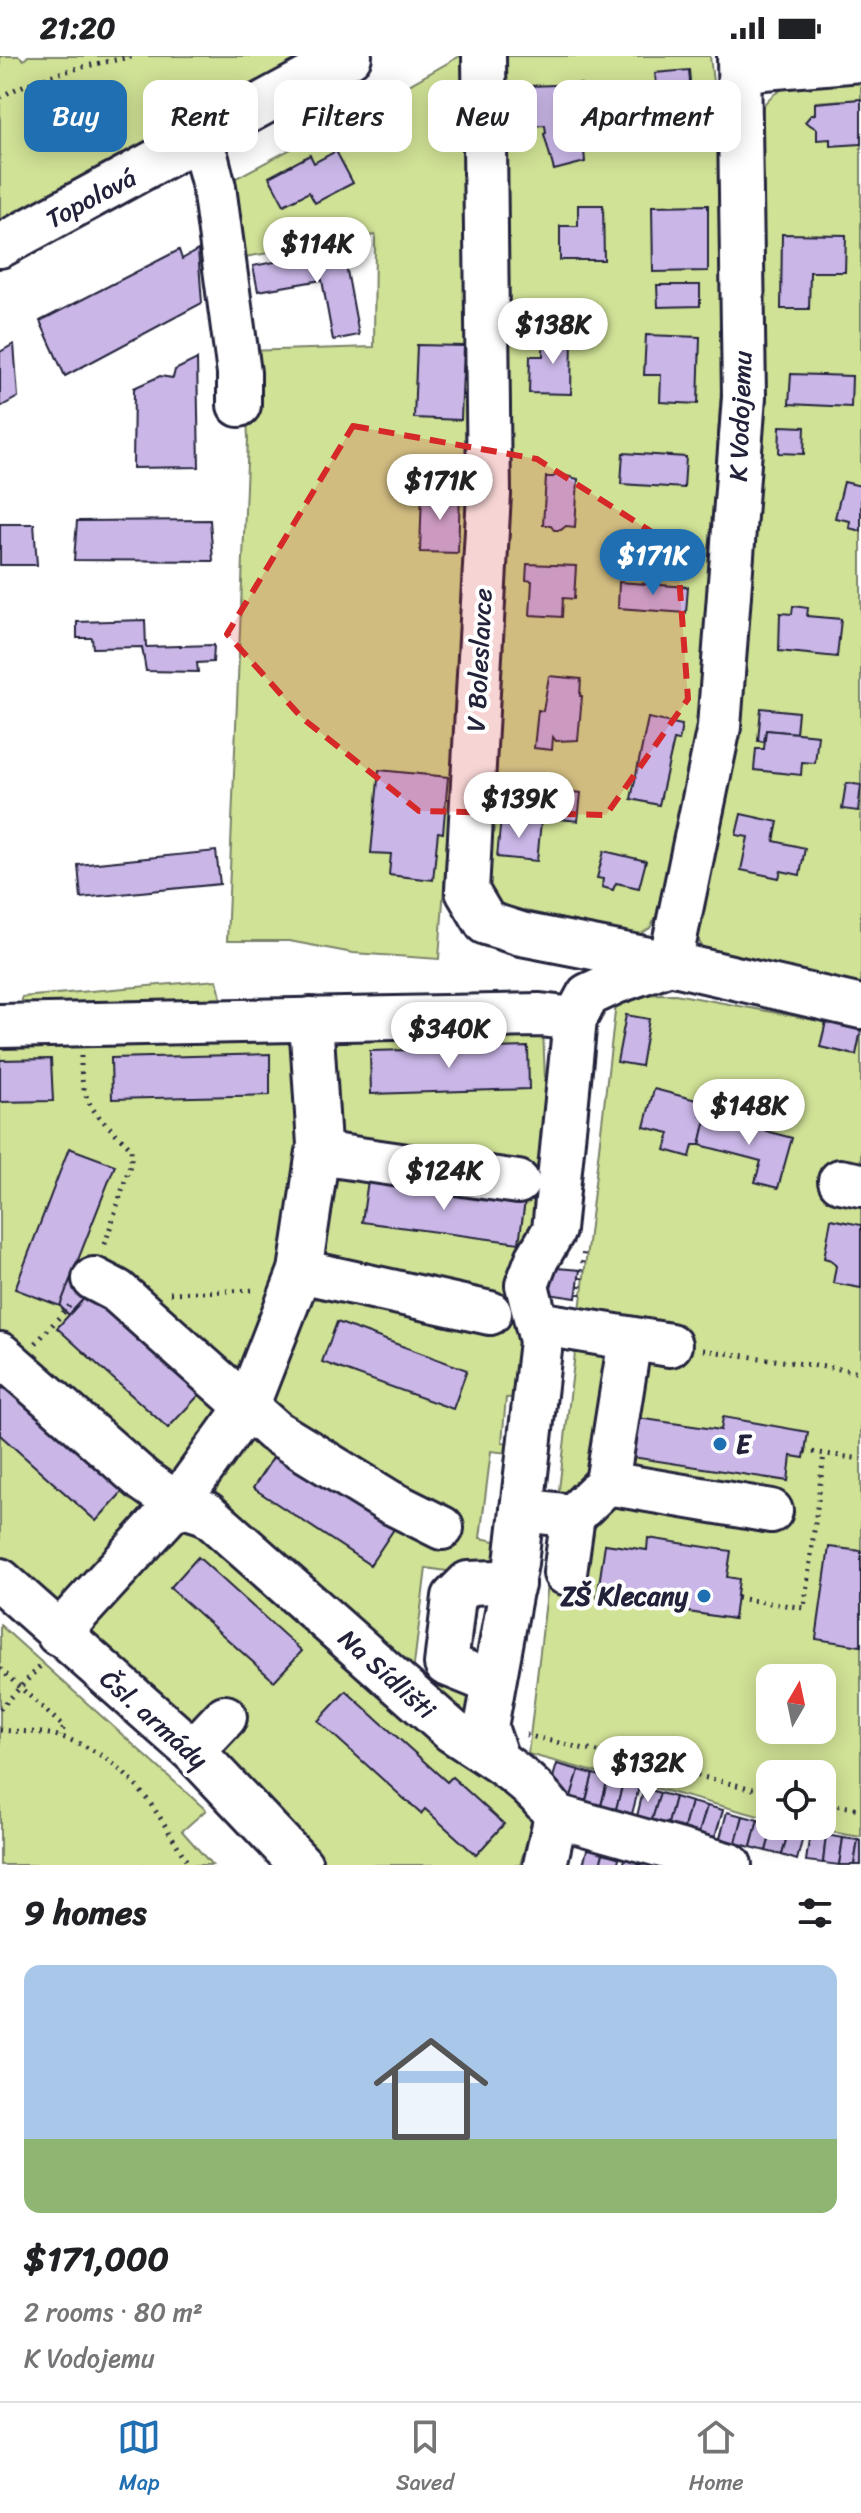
<!DOCTYPE html>
<html lang="en">
<head>
<meta charset="utf-8">
<style>
	body { margin:0; font-family:Sriracha,sans-serif; background:#f6f6f6; color:#202124; height:100vh; display:flex; flex-direction:column; font-size:30px; white-space:nowrap }
	* { box-sizing:border-box; margin:0 }
	p { font-size:26px; color:#757577 }
	.icon { flex:none; width:44px; height:44px; fill:none; stroke:currentColor; stroke-width:2; stroke-linecap:round; stroke-linejoin:round }
	.map { position:relative; height:1809px; overflow:hidden }
	.side { display:flex; flex-direction:column; background:#fff; flex:1 }
	.side>* { flex:none }
	.hud { position:absolute; left:24px; top:24px; width:814px; height:72px; display:flex; gap:16px }
	.needle { width:52px; rotate:9deg }
	.controls { position:absolute; left:756px; top:1608px; display:grid; gap:16px }
	.controls a { display:grid; place-items:center; width:80px; height:80px; border-radius:16px; background:#fff; box-shadow:0 4px 20px #0003; font-size:40px }
	.price { position:absolute; translate:-50% -68px; padding:0 18px; border-radius:28px; background:#fff; color:#222; font-size:26px; line-height:52px; filter:drop-shadow(0 2px 4px #0008) }
	.price::after { content:''; position:absolute; left:50%; top:48px; width:24px; height:18px; margin-left:-12px; background:inherit; clip-path:polygon(0 0,100% 0,50% 100%) }
	.price.selected { background:#1f6fb2; color:#fff }
	ul { padding:0; list-style:none }
	li { display:grid; align-content:center; gap:16px; height:424px; padding:0 24px }
	li span { display:grid; place-items:center; height:248px; border-radius:16px; color:#555 }
	li>.icon { margin-inline-start:auto }
	span .icon { width:144px; height:144px; fill:#fffc; stroke-width:1 }
	li b { font-size:34px }
	h2 { display:flex; justify-content:space-between; align-items:center; height:96px; padding:0 24px; font-size:34px }
	.chip { padding:0 28px; border-radius:16px; background:#fff; box-shadow:0 4px 20px #0003; font-size:28px; line-height:72px }
	.chip.selected { background:#1f6fb2; color:#fff }
	.status { display:flex; justify-content:space-between; align-items:center; height:56px; padding:0 40px; background:#fff; direction:ltr }
	.status svg { height:22px; fill:currentColor }
	.dock { display:flex; justify-content:space-around; align-items:center; height:112px; border-top:2px solid #e0e0e0; background:#fff; font-size:22px; color:#757577 }
	.dock a { display:grid; justify-items:center; gap:4px }
	.dock .selected { color:#1f6fb2 }
	.map>svg:first-child { display:block }
	.green { fill:#d0e296; stroke:#798268; stroke-width:2; fill-rule:evenodd }
	.building { fill:#cab7e8; stroke:#22223b; stroke-width:2 }
	.lines { fill:none; stroke-linecap:round; stroke-linejoin:round }
	.minor-casing { stroke:#22223b; stroke-width:48 }
	.path { stroke:#22223b; stroke-width:5; stroke-dasharray:2 6; stroke-linecap:butt }
	.minor { stroke:#fff; stroke-width:42 }
	.marked { fill:#d62828; fill-opacity:0.2; stroke:#d62828; stroke-width:6; stroke-dasharray:16 10; stroke-linejoin:round }
	.poi-dot { fill:#1f6fb2; stroke:#fff; stroke-width:3 }
	.labels { text-anchor:middle; stroke-width:8; stroke-linejoin:round; paint-order:stroke }
	.street-label { font-size:26px; fill:#22223b; stroke:#fff }
	.poi-label { font-size:26px; font-weight:bold; fill:#22223b; stroke:#fff; text-anchor:start }
</style>
</head>
<body>
<div class="status"><b>21:20</b><svg viewBox="0 0 49 12"><path d="M0 12V9h3v3zM5 12V6h3v6zM10 12V3h3v9zM15 12V0h3v12zM26 1h20v11H26zM47 4h2v5h-2z"/></svg></div>
<div class="map">
<svg width="861" height="1809" viewBox="0 0 861 1809">
	<rect width="100%" height="100%" fill="#fff"/>
	<filter id="ink" filterUnits="userSpaceOnUse"><feTurbulence type="fractalNoise" baseFrequency=".0125" numOctaves="2"/><feDisplacementMap in="SourceGraphic" scale="16" xChannelSelector="R" yChannelSelector="G"/><feConvolveMatrix kernelMatrix="1 2 1 2 8 2 1 2 1" color-interpolation-filters="sRGB"/></filter>
	<g filter="url(#ink)">
		<g class="green">
			<polygon points="0,0 19,0 24,4 28,0 325,0 0,168"/>
			<polygon points="460,0 468,0 474,392 439,903 353,897 289,885 227,885 248,383 244,295 374,291 375,179 233,203 223,129 370,51"/>
			<polygon points="502,0 710,0 720,88 724,265 721,333 701,659 656,861 650,872 639,879 502,850 490,845 480,812 504,570 508,264"/>
			<path d="M861,23v20l-45,3 1,11 -5,1 -6,8 25,17 30,4v844l-150,-34 -9,-6 -5,-10 23,-136 37,-665c1,-8 1,-19 4,-26 16,-34 69,-29 100,-31z"/>
			<path d="M217,924l6,26 319,-4 5,131 -23,199 -1,65 -17,1 -4,44 18,3 -3,9 -26,-3 -11,87 25,5 3,22 -28,11 -54,-8 -14,113 59,9 -4,45 57,63 9,22 -13,45h-194c-15,-19 -30,-39 -47,-57 -88,-88 -189,-163 -279,-249v-512h23l-1,-50z"/>
			<path d="M675,938l151,28 -6,25 35,8 6,-21v803l-66,-11h27v-52h-52v45l-242,-65 89,-759zM770,1622h52v52h-52z"/>
			<polygon points="0,1569 206,1754 182,1775 212,1809 0,1809"/>
		</g>
		<g class="building">
			<polygon points="689,14 691,37 697,36 701,69 653,74 650,40 657,39 655,17"/>
			<polygon points="581,28 582,37 592,36 594,80 583,82 585,106 554,114 544,78 546,77 545,69 531,70 529,30"/>
			<polygon points="861,43 861,88 830,90 830,83 817,84 817,73 805,66 811,59 815,58 815,47"/>
			<polygon points="336,95 353,127 315,147 309,136 284,149 269,121 310,99 314,107"/>
			<polygon points="578,149 603,149 604,204 560,204 560,170 578,170"/>
			<polygon points="708,149 708,215 653,216 652,150"/>
			<polygon points="782,178 846,179 845,216 810,216 809,253 781,253"/>
			<polygon points="343,193 359,279 333,284 322,224 258,235 253,210"/>
			<polygon points="179,194 182,203 198,194 202,247 65,320 40,265"/>
			<polygon points="657,229 700,229 700,250 658,251"/>
			<polygon points="543,277 572,277 571,338 529,337 530,300 543,300"/>
			<polygon points="646,279 700,281 698,348 660,346 661,319 644,319"/>
			<polygon points="14,288 18,341 0,351 0,296"/>
			<polygon points="417,289 464,290 461,364 414,362"/>
			<polygon points="197,303 199,411 133,412 134,332 160,320 173,322 175,314"/>
			<polygon points="791,318 852,320 851,351 789,348"/>
			<polygon points="780,370 805,371 804,398 779,397"/>
			<polygon points="623,397 686,401 684,432 621,428"/>
			<polygon points="558,418 578,423 575,471 566,470 561,474 554,474 550,469 543,469 546,421 553,421"/>
			<polygon points="844,426 861,430 861,475 849,472 850,465 835,462"/>
			<polygon points="422,435 460,435 458,497 420,496"/>
			<polygon points="210,464 213,505 74,504 77,465"/>
			<polygon points="0,468 34,468 37,509 0,509"/>
			<polygon points="527,508 576,510 574,543 563,542 562,561 530,559 532,525 526,524"/>
			<polygon points="619,526 688,531 686,557 618,552"/>
			<polygon points="793,550 808,552 807,560 841,563 837,601 779,595 780,557 792,558"/>
			<polygon points="145,564 146,591 214,589 213,606 197,607 198,616 146,615 142,591 93,592 92,582 77,582 77,566"/>
			<polygon points="549,620 581,623 580,640 582,640 578,684 556,685 553,681 552,694 534,692 538,654 543,655"/>
			<polygon points="761,652 798,656 796,677 766,674 764,686 758,685"/>
			<polygon points="648,662 682,669 679,685 674,684 659,749 631,743"/>
			<polygon points="766,674 818,679 815,707 802,706 801,719 754,714 756,693 764,693"/>
			<polygon points="379,714 448,721 443,777 438,776 433,824 389,819 391,798 371,797"/>
			<polygon points="846,727 861,729 858,755 842,753"/>
			<polygon points="554,734 581,737 578,765 551,762"/>
			<polygon points="741,758 778,766 774,785 805,792 800,819 781,815 779,822 741,814 748,781 736,779"/>
			<polygon points="501,762 541,766 537,805 497,801"/>
			<polygon points="216,795 220,828 81,842 78,809"/>
			<polygon points="604,795 646,805 639,832 616,827 613,834 602,831 603,823 597,822"/>
			<polygon points="626,959 649,963 641,1010 617,1006"/>
			<polygon points="826,966 861,974 856,999 820,991"/>
			<polygon points="528,991 529,1033 371,1038 370,995"/>
			<polygon points="270,998 270,1039 112,1043 111,1002"/>
			<polygon points="51,1003 53,1045 0,1046 0,1004"/>
			<polygon points="654,1033 704,1046 701,1059 707,1060 700,1089 693,1089 690,1101 665,1094 670,1077 644,1071"/>
			<polygon points="707,1059 792,1082 778,1132 755,1126 761,1105 700,1089"/>
			<polygon points="69,1092 115,1109 60,1250 15,1233"/>
			<polygon points="368,1124 525,1145 519,1187 362,1166"/>
			<polygon points="831,1163 861,1169 861,1232 833,1227 836,1210 831,1204 824,1202"/>
			<polygon points="545,1211 580,1214 576,1242 541,1237"/>
			<polygon points="70,1224 87,1239 69,1259 60,1250"/>
			<polygon points="90,1236 201,1337 168,1372 57,1272"/>
			<polygon points="337,1266 467,1314 453,1353 322,1306"/>
			<polygon points="6,1328 124,1434 96,1465 0,1379 0,1335"/>
			<polygon points="723,1361 808,1376 804,1402 791,1400 788,1425 632,1401 636,1382 629,1381 638,1362 721,1374"/>
			<polygon points="276,1397 394,1473 370,1509 253,1432"/>
			<polygon points="648,1482 731,1495 727,1521 739,1523 734,1563 597,1542 605,1488 647,1494"/>
			<polygon points="829,1491 861,1495 861,1590 816,1583"/>
			<polygon points="198,1501 302,1595 274,1625 170,1532"/>
			<polygon points="346,1635 447,1726 452,1721 504,1768 476,1799 425,1753 421,1758 318,1665"/>
			<polygon points="557,1708 579,1714 571,1741 549,1735"/>
			<polygon points="579,1714 593,1718 586,1745 571,1741"/>
			<polygon points="593,1718 608,1722 601,1750 586,1745"/>
			<polygon points="608,1722 623,1727 616,1753 601,1750"/>
			<polygon points="623,1727 639,1731 632,1758 616,1753"/>
			<polygon points="644,1732 660,1737 652,1764 637,1760"/>
			<polygon points="660,1737 675,1741 668,1768 652,1764"/>
			<polygon points="675,1741 691,1746 684,1772 668,1768"/>
			<polygon points="691,1746 707,1750 699,1777 684,1772"/>
			<polygon points="707,1750 723,1754 715,1781 699,1777"/>
			<polygon points="727,1756 743,1760 736,1787 720,1782"/>
			<polygon points="743,1760 758,1764 751,1791 736,1787"/>
			<polygon points="758,1764 773,1770 766,1795 751,1791"/>
			<polygon points="773,1770 789,1773 782,1799 766,1795"/>
			<polygon points="789,1773 804,1777 797,1804 782,1799"/>
			<polygon points="810,1777 826,1779 823,1807 806,1805"/>
			<polygon points="826,1779 843,1782 839,1809 823,1807"/>
			<polygon points="843,1782 858,1784 854,1809 839,1809"/>
			<polygon points="858,1784 861,1785 861,1809 854,1809"/>
			<polygon points="588,1790 604,1794 600,1809 583,1809"/>
			<polygon points="604,1794 620,1799 617,1809 600,1809"/>
			<polygon points="626,1801 641,1805 640,1809 623,1809"/>
		</g>
		<g class="lines">
			<defs>
				<g id="minor">
					<polyline points="484,0 489,438 467,835 486,867 521,878 670,907 861,951"/>
					<polyline points="741,14 861,4"/>
					<polyline points="197,85 207,103 214,131 239,317 239,349"/>
					<polyline points="0,190 350,0"/>
					<polyline points="0,970 540,959 575,963"/>
					<polyline points="318,1097 518,1126"/>
					<polyline points="840,1125 861,1129"/>
					<polyline points="300,1215 490,1257"/>
					<polyline points="94,1223 117,1235 274,1375 388,1445 442,1472"/>
					<polyline points="537,1267 670,1289"/>
					<polyline points="630,1283 607,1427 771,1455"/>
					<path d="M0,1298l143,126 34,24 29,9 246,218c39,26 76,45 104,85l-11,49"/>
					<polyline points="522,1454 573,1460 607,1427"/>
					<polyline points="565,1517 573,1460"/>
					<polyline points="0,1524 193,1695 301,1809"/>
					<polyline points="58,1578 177,1448 247,1351 300,1215 319,1089 311,963"/>
					<polyline points="493,1627 446,1608 454,1541 468,1527 498,1526 513,1529"/>
					<polyline points="193,1695 225,1661"/>
					<polyline points="497,1703 486,1671 516,1507 541,1285 527,1229 537,1203 554,1174 575,963 588,939 616,926 670,907 719,671 744,341 739,0"/>
					<polyline points="556,1760 730,1809"/>
				</g>
			</defs>
			<use href="#minor" class="minor-casing"/>
			<g class="path">
				<path d="M0,41c42,-23 89,-32 136,-41"/>
				<path d="M81,1000c-1,52 16,58 50,92v14l-27,85"/>
				<polyline points="170,1237 256,1234"/>
				<polyline points="579,1239 584,1193"/>
				<polyline points="36,1287 72,1247"/>
				<polyline points="703,1294 861,1316"/>
				<polyline points="805,1395 861,1403"/>
				<polyline points="737,1542 804,1552 824,1398"/>
				<polyline points="0,1613 64,1671 60,1680"/>
				<polyline points="0,1653 43,1607"/>
				<path d="M0,1674c19,2 43,1 62,7 67,22 93,71 127,128"/>
				<polyline points="526,1679 770,1737"/>
				<polyline points="822,1747 861,1753"/>
			</g>
			<use href="#minor" class="minor"/>
		</g>
	</g>
	<path class="marked" d="M353,370l184,33 140,89 11,151 -82,116 -187,-4 -117,-93 -75,-84z"/>
	<g class="poi-dot">
		<circle cx="720" cy="1388" r="8"/>
		<circle cx="704" cy="1540" r="8"/>
	</g>
	<g class="labels">
		<g class="street-label">
			<text transform="translate(91 142) rotate(-28)" y="9">Topolová</text>
			<text transform="translate(740 360) rotate(-88)" y="9">K Vodojemu</text>
			<text transform="translate(479 604) rotate(-87)" y="9">V Boleslavce</text>
			<text transform="translate(387 1618) rotate(42)" y="9">Na Sídlišti</text>
			<text transform="translate(154 1663) rotate(42)" y="9">Čsl. armády</text>
		</g>
		<g class="poi-label">
			<text x="736" y="1397">E</text>
			<text x="688" y="1549" text-anchor="end">ZŠ Klecany</text>
		</g>
	</g>
</svg>
<div class="controls">
<a><svg class="needle" viewBox="-14 -14 28 28"><path d="M0-13l5 13h-10z" fill="#e53935"/><path d="M0 13l5-13h-10z" fill="#757577"/></svg></a>
<a><svg class="icon" aria-label="locate" viewBox="0 0 24 24"><circle cx="12" cy="12" r="6"/><path d="M12 2v4M12 18v4M2 12h4M18 12h4"/></svg></a>
</div>
<b class="price" style="left:317px;top:229px">$114K</b>
<b class="price" style="left:553px;top:310px">$138K</b>
<b class="price" style="left:440px;top:466px">$171K</b>
<b class="price selected" style="left:653px;top:541px">$171K</b>
<b class="price" style="left:519px;top:784px">$139K</b>
<b class="price" style="left:449px;top:1014px">$340K</b>
<b class="price" style="left:749px;top:1091px">$148K</b>
<b class="price" style="left:444px;top:1156px">$124K</b>
<b class="price" style="left:648px;top:1748px">$132K</b>
<div class="hud">
<a class="chip selected">Buy</a>
<a class="chip">Rent</a>
<a class="chip">Filters</a>
<a class="chip">New</a>
<a class="chip">Apartment</a>
</div>
</div>
<section class="side">
<h2>9 homes<svg class="icon" aria-label="filters" viewBox="0 0 24 24"><path d="M4 7h16M4 17h16"/><circle cx="9" cy="7" r="2"/><circle cx="15" cy="17" r="2"/></svg></h2>
<ul>
<li><span style="background:linear-gradient(#a9c7e8 70%,#8fb573 0)"><svg class="icon" aria-label="home" viewBox="0 0 24 24"><path d="M3 11l9-7 9 7M6 9v11h12V9"/></svg></span><div><b>$171,000</b><p>2 rooms · 80 m²</p><p>K Vodojemu</p></div></li>
</ul>
</section>
<nav class="dock">
<a class="selected"><svg class="icon" aria-label="map" viewBox="0 0 24 24"><path d="M3 6l6-2 6 2 6-2v14l-6 2-6-2-6 2zM9 4v14M15 6v14"/></svg>Map</a>
<a><svg class="icon" aria-label="saved" viewBox="0 0 24 24"><path d="M7 4h10v16l-5-4-5 4z"/></svg>Saved</a>
<a><svg class="icon" aria-label="home" viewBox="0 0 24 24"><path d="M3 11l9-7 9 7M6 9v11h12V9"/></svg>Home</a>
</nav>
</body>
</html>
